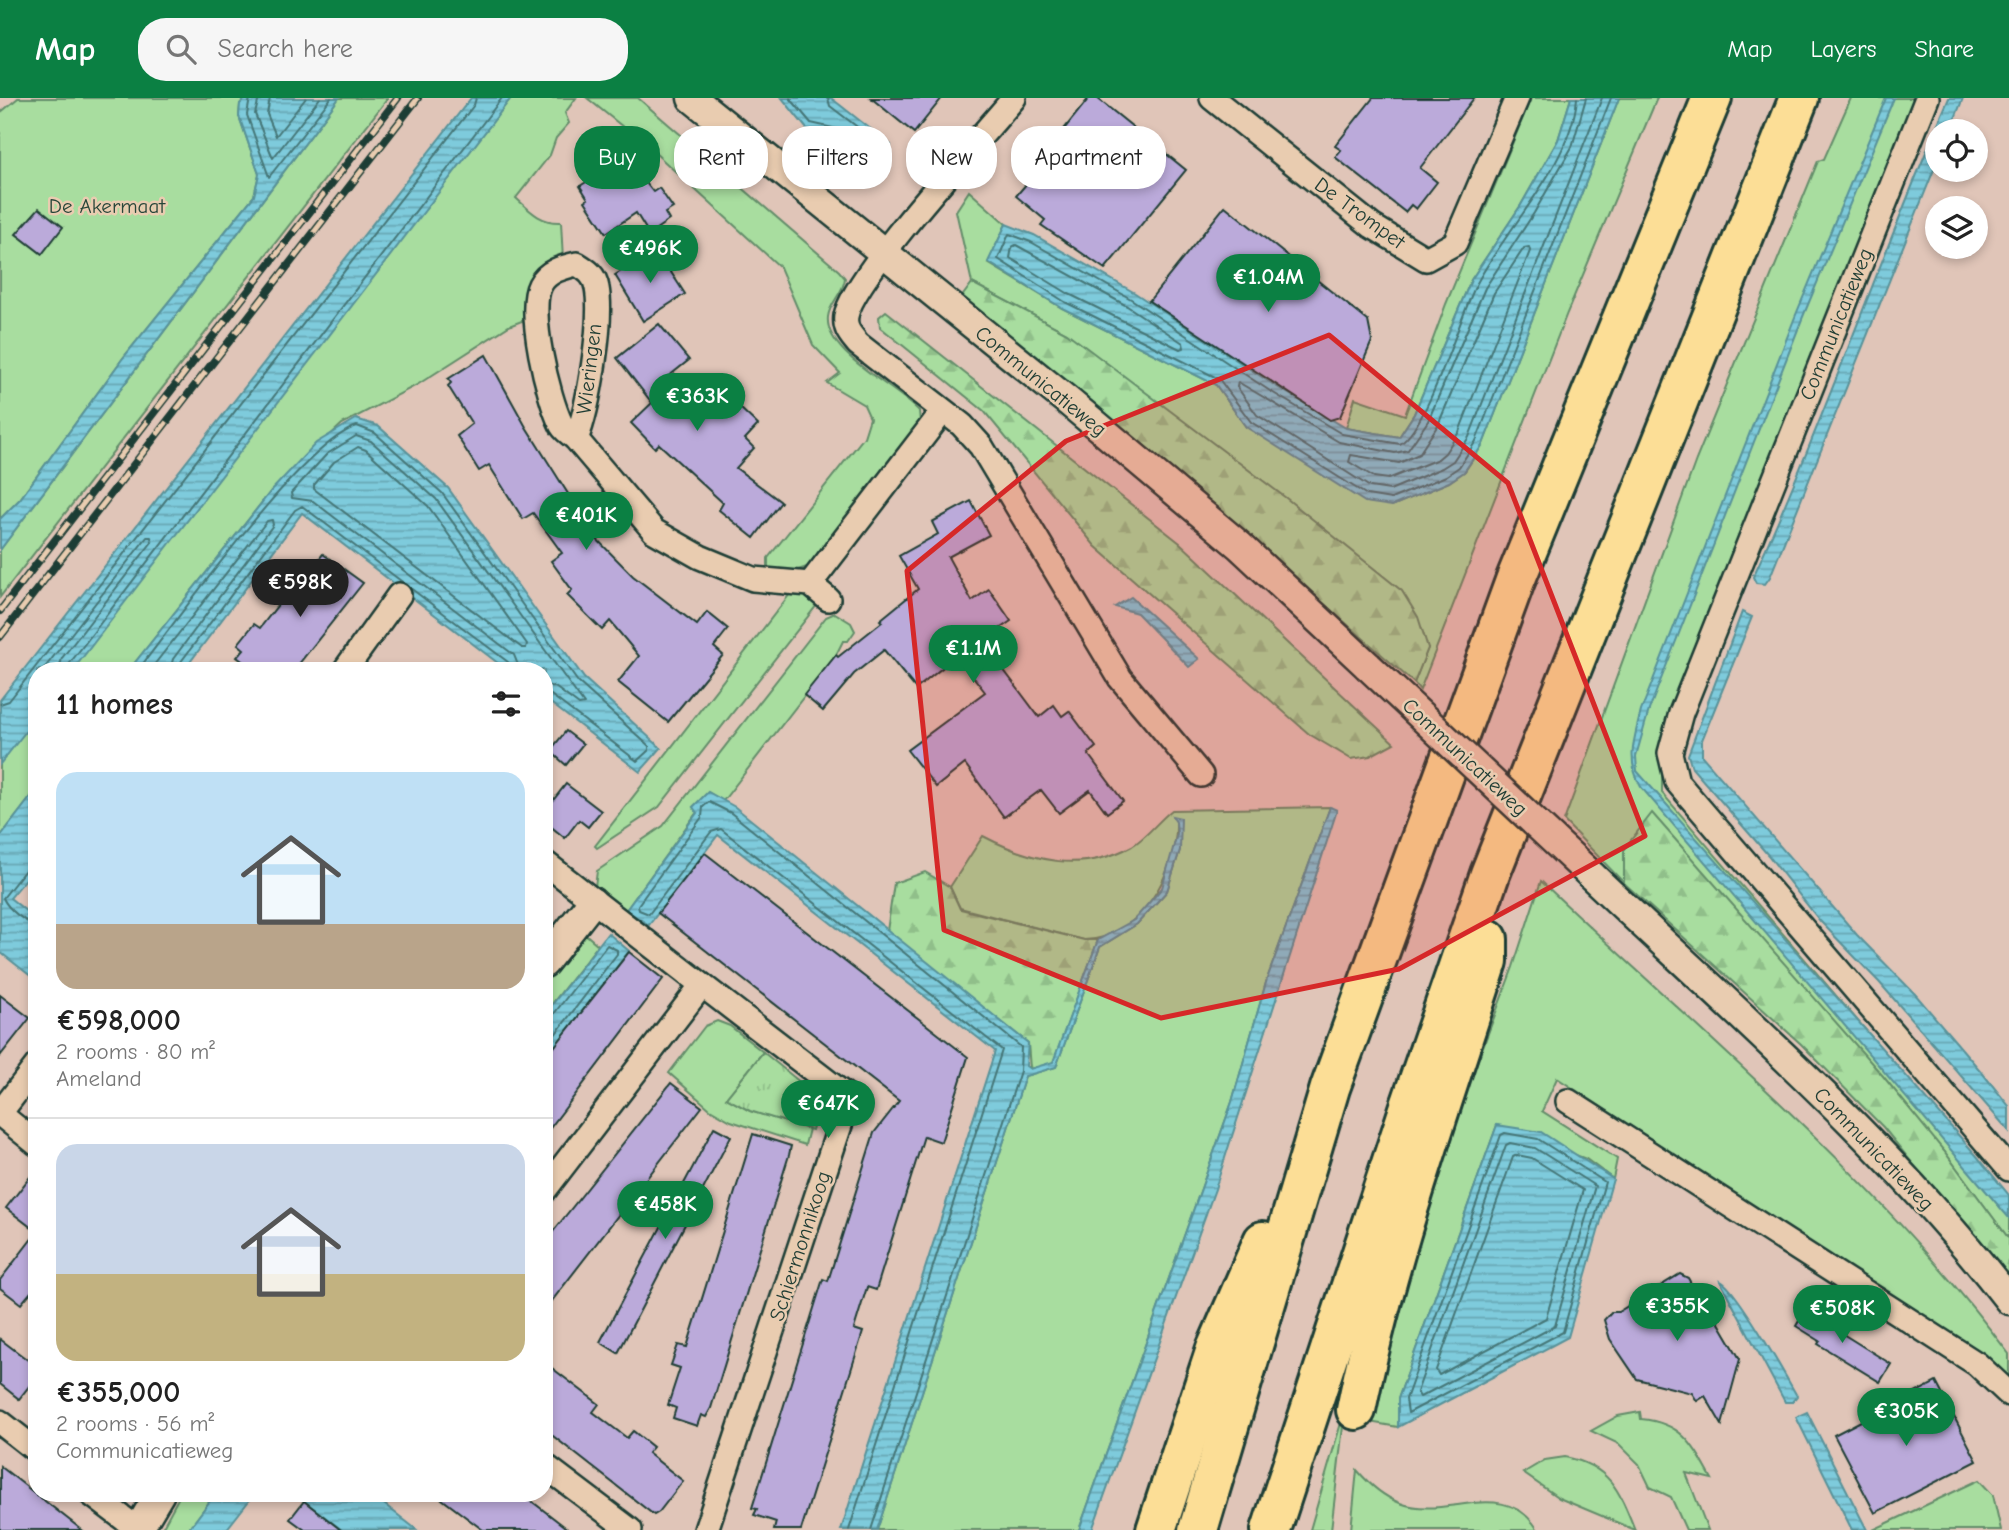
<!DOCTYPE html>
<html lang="en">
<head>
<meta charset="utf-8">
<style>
	body { margin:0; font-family:"Comic Neue",sans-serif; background:#f6f6f6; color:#222; height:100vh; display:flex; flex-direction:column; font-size:26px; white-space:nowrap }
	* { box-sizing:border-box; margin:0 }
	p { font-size:23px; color:#767676 }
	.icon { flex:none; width:38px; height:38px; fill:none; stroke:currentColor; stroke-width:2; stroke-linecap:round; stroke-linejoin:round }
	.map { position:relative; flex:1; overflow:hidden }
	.drawer { position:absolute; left:28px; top:564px; width:525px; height:840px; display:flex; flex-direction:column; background:#fff; border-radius:28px; box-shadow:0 4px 10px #0003 }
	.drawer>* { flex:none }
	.top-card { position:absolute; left:574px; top:28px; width:665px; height:63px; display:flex; gap:14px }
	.fabs { position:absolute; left:1925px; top:21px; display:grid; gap:14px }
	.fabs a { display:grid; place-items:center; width:63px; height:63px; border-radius:50%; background:#fff; box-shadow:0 4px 10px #0003; font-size:35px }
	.price { position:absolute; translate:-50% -60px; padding:0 16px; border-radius:24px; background:#0b8043; color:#fff; font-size:23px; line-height:46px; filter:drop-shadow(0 2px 4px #0008) }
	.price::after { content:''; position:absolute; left:50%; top:42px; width:21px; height:16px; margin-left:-10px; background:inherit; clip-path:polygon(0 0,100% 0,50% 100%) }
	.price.on { background:#222; color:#fff }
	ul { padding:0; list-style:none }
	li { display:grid; align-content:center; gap:14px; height:371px; padding:0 28px }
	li+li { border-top:2px solid #e0e0e0 }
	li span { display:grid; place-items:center; height:217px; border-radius:21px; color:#555 }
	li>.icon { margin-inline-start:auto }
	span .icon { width:126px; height:126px; fill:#fffc; stroke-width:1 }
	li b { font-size:30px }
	h2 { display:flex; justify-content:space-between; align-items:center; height:84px; padding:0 28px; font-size:30px }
	.pill { padding:0 24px; border-radius:28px; background:#fff; box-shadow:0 4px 10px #0003; font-size:24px; line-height:63px }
	.pill.on { background:#0b8043; color:#fff }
	header { display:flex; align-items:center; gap:42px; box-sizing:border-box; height:98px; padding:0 35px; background:#0b8043; color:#fff }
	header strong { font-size:33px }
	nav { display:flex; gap:38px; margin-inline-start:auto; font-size:24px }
	.search { width:490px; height:63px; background:#f6f6f6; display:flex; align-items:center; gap:18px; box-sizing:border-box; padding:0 24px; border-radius:28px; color:#767676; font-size:26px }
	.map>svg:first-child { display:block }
	.green { fill:#a8dd9f; stroke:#648d6a; stroke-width:2 }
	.forest { fill:url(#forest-firs); stroke:#648d6a; stroke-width:2 }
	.park { fill:url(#park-tufts); stroke:#648d6a; stroke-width:2 }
	.water { fill:url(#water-rules); stroke:#589299; stroke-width:2 }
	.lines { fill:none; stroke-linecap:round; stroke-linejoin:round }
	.shore { stroke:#457677; stroke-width:2 }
	.building { fill:#bbaada; stroke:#1f3d34; stroke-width:2 }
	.minor-casing { stroke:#1f3d34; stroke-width:28 }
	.tertiary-casing { stroke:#1f3d34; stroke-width:33 }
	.motorway-casing { stroke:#1f3d34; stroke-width:44 }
	.minor { stroke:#e9ccb0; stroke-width:23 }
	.tertiary { stroke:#e9ccb0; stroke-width:28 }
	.motorway { stroke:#fcde96; stroke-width:38 }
	.rail-casing { stroke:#1f3d34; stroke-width:8 }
	.rail { stroke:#e9ccb0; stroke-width:5; stroke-dasharray:16; stroke-linecap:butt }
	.tertiary-bridge-casing { stroke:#1f3d34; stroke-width:33; stroke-linecap:butt }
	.tertiary-bridge { stroke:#e9ccb0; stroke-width:28 }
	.marked { fill:#d62828; fill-opacity:0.2; stroke:#d62828; stroke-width:5; stroke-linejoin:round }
	.labels { text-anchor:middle; stroke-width:5; stroke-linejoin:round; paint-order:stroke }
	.park-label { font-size:21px; fill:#264539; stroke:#e9ccb0 }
	.street-label { font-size:21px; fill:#1f3d34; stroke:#e9ccb0 }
</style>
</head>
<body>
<header>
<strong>Map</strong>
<div class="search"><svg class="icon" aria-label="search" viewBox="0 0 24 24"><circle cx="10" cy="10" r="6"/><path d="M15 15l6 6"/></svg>Search here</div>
<nav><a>Map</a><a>Layers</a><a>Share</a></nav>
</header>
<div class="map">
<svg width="2009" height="1432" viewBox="0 0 2009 1432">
	<defs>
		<pattern id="forest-firs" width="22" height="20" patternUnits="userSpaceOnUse" patternTransform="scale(1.75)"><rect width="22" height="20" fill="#a8dd9f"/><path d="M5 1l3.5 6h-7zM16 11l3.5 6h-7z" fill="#90bf8a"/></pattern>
		<pattern id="park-tufts" width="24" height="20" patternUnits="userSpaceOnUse" patternTransform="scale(1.75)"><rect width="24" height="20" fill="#a8dd9f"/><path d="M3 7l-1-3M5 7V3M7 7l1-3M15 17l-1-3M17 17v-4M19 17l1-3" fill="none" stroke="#90bf8a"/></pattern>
		<pattern id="water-rules" width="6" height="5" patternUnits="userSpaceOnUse" patternTransform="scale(1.75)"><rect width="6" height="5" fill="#7ecbdc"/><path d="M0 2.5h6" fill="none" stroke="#67a6b3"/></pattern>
	</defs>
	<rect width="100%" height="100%" fill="#e0c5b8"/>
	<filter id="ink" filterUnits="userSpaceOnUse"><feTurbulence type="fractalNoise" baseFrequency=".0143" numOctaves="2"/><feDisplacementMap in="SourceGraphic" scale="14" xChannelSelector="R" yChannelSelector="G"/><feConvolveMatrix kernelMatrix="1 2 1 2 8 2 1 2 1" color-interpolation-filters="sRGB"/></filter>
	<g filter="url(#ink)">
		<g class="green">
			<polygon points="18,0 246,0 240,6 239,18 259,76 254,98 123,260 20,401 0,421 0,15"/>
			<polygon points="339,0 388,0 0,499 0,452"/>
			<path d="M511,0h65l-11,15 4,10 -13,15 -6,17 -34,43c14,13 25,25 45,24l2,38 -36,59 -18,7 -92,59 -75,39 -71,67 -142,179h-59z"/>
			<path d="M587,0h51l201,173 6,7c-1,15 -16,25 -17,39 -4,36 68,69 91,94l1,12 -110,143 -18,6 -24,-2v-12l96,-121 6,-19 -6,-13 -37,-22 13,-10 -27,-28 -33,-78 -126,-115z"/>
			<polygon points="1531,0 1571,0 1558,42 1521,107 1471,182 1414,316 1399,339 1346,330 1355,300 1405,317 1446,206"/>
			<polygon points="1619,0 1657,0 1567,215 1420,592 1414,585 1428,550 1067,235 972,185 956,113 969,93 1006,126 988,165 1062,210 1216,287 1246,329 1392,408 1449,384 1465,373 1483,346"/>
			<polygon points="1851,0 1916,0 1700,538 1662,655 1662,695 2009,1099 2009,1141 1944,1053 1624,751 1624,785 1564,723 1696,362 1818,63 1824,61"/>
			<polygon points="815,491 820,503 659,709 597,750 595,748 790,496"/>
			<polygon points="835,515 851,525 855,533 848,543 843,543 836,557 723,703 708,694 693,709 697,714 626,812 595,789 597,773 663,728 826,519"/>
			<polygon points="37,615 37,691 0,739 0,663"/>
			<path d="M1330,709l-63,172 -35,123 -153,428h-202l148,-454 31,-9 44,-120 37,-23 30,-33 13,-41 -4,-28c2,50 -37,118 -92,118l-124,-32 -10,-21 33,-51c48,25 98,38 149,10 15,-9 26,-25 40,-36z"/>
			<path d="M1541,783c161,153 334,294 468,473v28l-89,-67 -363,-237 -15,33 75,48 -4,20 -27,-20 -89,-34 -99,274v28l-29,-5 59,-229 85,-226z"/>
			<polygon points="583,834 598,847 544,916 544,884"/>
			<polygon points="717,923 730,928 763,954 727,1000 750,1013 809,1031 805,1047 731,1023 710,1011 669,975 705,928"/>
			<polygon points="1345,1311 1331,1432 1310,1432"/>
			<path d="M1640,1314l1,7c42,4 52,26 71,60l-26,-6 22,57h-22l-15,-33 -21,-10 -11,-23 -20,-20 -28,-13 27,-15z"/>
			<path d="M1565,1359c45,9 54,33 70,73l-76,-32 -36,-25 22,-13z"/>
			<path d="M1357,1372c12,14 25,26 43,33 46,18 105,-27 138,27h-187z"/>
			<polygon points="1979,1382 1993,1397 2001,1432 1873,1432"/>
			<polygon points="181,1395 216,1395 188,1432 161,1432"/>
		</g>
		<g class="forest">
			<polygon points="972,185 1067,235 1286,400 1402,493 1418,519 1428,550 1414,585 1166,367 961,200"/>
			<polygon points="886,213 1180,445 1394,645 1370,658 1351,661 1309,636 1095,448 984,313 880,229 879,219"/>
			<polygon points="1652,715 1883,978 1944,1053 2009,1141 2009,1185 1883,1029 1801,946 1624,785 1624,751"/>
			<polygon points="925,774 950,789 960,811 1084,842 1098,842 1053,965 1030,971 1028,945 887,833 894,785"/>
		</g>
		<polygon class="park" points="763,954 817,998 820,1005 812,1032 750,1013 726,1000"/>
		<g class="water">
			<polygon points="246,0 339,0 0,452 0,421 20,401 123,260 254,98 259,76 239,18 240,6"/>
			<polygon points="471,0 511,0 73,572 37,572 37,619 0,666 0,602"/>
			<polygon points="782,0 831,0 891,47 885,66 865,47 807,31"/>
			<polygon points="1571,0 1619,0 1483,346 1464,374 1449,384 1392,408 1365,404 1246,329 1216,287 1062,210 988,164 1006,126 1034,137 1135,195 1274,287 1346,330 1399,339 1414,316 1471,182 1521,107 1558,42"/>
			<path d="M1886,0h8l-92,221 -153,391 -13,46 1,15 339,384 33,40v23l-368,-431c-15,-27 -7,-47 0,-76l154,-394z"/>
			<path d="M1949,0h14l-13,33h-13v31l-167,415 -5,7 -9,-1 -3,-6c72,-157 127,-321 196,-479z"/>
			<polygon points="356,321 378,328 448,390 584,580 661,650 640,674 544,600 544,572 507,572 302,415 184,572 129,572 271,393 316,345"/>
			<polygon points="1131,499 1199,561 1189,569 1137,515 1115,509"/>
			<polygon points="1742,514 1752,519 1702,642 1702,658 1857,837 1915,896 1984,977 2009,1008 2009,1033 1879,884 1820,823 1768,757 1692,670 1688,657"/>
			<polygon points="37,691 37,768 10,800 37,822 37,883 0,854 0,739"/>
			<polygon points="708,694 735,709 1028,945 1026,968 1030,971 1053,964 1098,842 1134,822 1162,790 1177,736 1176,724 1172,718 1181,720 1180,752 1167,793 1137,826 1100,849 1056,969 1025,978 877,1432 841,1432 995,953 718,737 649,827 626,812 697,715 693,709"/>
			<polygon points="1330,709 1337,712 1215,1091 1092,1432 1079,1432 1232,1004 1267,881"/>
			<polygon points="608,835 629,853 544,962 544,917"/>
			<polygon points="1497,1027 1541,1034 1613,1081 1568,1239 1398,1329 1398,1301"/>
			<path d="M1720,1183c15,4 66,96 77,115l-5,6h-7z"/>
			<polygon points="1807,1314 1867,1432 1852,1432 1796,1319"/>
			<polygon points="216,1395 255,1395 226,1432 188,1432"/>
			<polygon points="294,1395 370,1395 417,1432 342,1432"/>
		</g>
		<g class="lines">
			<g class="shore">
				<polyline points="250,0 247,17 269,79 331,0"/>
				<polyline points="259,0 255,16 273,60 320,0"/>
				<polyline points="270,0 267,16 276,38 306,0"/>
				<polyline points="790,0 811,25 859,36 860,31 830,8 828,0"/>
				<path d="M1577,0c-6,68 -71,129 -101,187 -17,34 -48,142 -76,159l-58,-10 -72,-43 -139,-92 -100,-57 -22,-8 -11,25 67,43 154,77 32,43 116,73 24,4 55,-23 13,-9 17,-26 135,-343"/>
				<polyline points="1586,0 1572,49 1534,115 1485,190 1428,323 1408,352 1395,355 1339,344 1238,284 1237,289 1257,317 1370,389 1390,392 1442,370 1453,363 1469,339 1602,0"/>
				<polygon points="1016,147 1127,208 1183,245 1184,250 1180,251 1069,196 1010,160 1012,149"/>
				<polygon points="1529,149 1530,153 1459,334 1445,355 1438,361 1388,381 1374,379 1349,364 1351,357 1399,365 1419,356 1438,327 1494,195 1524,150"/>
				<polygon points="358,349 366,352 428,408 527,546 526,550 522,550 314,391 314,387 334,364"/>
				<polyline points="43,572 147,439 151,439 152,444 62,560 59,572"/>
				<polyline points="68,572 70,565 502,0"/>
				<path d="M138,572c43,-54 161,-224 219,-244l18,7 67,60 136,189 71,64v4l-12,11 -86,-66 -7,-2"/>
				<polyline points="150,572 267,423 272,422 273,427 173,561 170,572"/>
				<polyline points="179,572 180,565 295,412 302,408 508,564 511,572"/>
				<polyline points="520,572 514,557 313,403 292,400 291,395 327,356 356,338 371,343 436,401 584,606 579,607 555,589 544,587"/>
				<polyline points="0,606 9,603 474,7 476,0"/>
				<path d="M37,764l-8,3 -26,33c5,11 22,25 34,27"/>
				<polyline points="544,920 553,917 607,847 617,852 617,856 544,951"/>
				<polygon points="1505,1035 1538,1041 1605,1084 1563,1234 1408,1315 1406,1301 1501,1037"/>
				<polygon points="1510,1045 1535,1050 1595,1088 1555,1228 1420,1299 1417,1294 1506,1047"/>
				<polygon points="1517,1057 1532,1060 1583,1092 1546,1220 1439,1277 1436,1272 1513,1059"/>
				<polyline points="849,1432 1002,952 721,731 711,734 649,816 639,812 638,807 702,719 703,709 709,704 731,715 1021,949 1020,973 871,1432"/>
			</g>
		</g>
		<g class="building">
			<polygon points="871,0 942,0 914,35"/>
			<polygon points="1089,0 1097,0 1186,72 1105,171 1041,127 1045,122 1016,98 1028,84 1024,81"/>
			<polygon points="1373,0 1474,0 1420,70 1437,84 1416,111 1411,107 1405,114 1335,59 1341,52 1335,48"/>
			<polygon points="626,59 653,94 659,90 673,110 665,115 669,122 649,136 636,115 606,135 585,103 588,101 580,88"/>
			<polygon points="1225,108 1368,223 1372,243 1340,319 1330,322 1149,203"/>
			<polygon points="39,110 63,129 42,156 16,136"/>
			<polygon points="656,151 685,196 643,223 615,177"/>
			<polygon points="659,226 689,262 664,282 693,313 708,298 728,319 738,308 758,327 745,341 754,350 736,370 781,404 754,440 719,412 723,405 659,346 655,350 631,325 652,305 617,260"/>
			<polygon points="486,257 526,329 582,418 574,418 633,478 697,527 707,514 728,531 714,549 723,557 668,624 618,584 639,558 610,523 602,532 567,497 572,492 551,463 562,455 533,415 523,421 489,367 479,373 457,338 472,326 448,288 451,285 448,281"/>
			<polygon points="971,403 989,437 948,459 972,503 989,491 1011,523 982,543 1039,619 1054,607 1062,618 1069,613 1096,649 1088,656 1123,703 1107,715 1090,692 1059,715 1041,692 1004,719 965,666 936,689 907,652 985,594 957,558 916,591 884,552 854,576 823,613 804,597 836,557 838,559 882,524 880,522 918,491 899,458 938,436 932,424"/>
			<polygon points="323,456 363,485 294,572 254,572 237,559 244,551 238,546 254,526 260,530 288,494 292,497"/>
			<polygon points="566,633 583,646 566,667 550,653"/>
			<polygon points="566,686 601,713 588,729 579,722 565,740 544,723 544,714"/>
			<polygon points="705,755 968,959 941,1044 924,1038 876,1192 867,1189 854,1231 863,1234 801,1432 774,1432 776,1424 754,1417 757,1411 752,1410 823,1181 828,1183 874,1035 899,1003 658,815"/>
			<polygon points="629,854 663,881 544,1038 544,962"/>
			<polygon points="0,897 30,920 0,958"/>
			<polygon points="671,985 702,1009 544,1213 544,1145"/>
			<polygon points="714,1029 731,1038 618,1255 600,1244"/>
			<polygon points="753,1036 791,1048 789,1057 711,1310 706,1319 701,1317 697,1328 673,1320 676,1310 668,1307 680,1270 671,1267 678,1247 687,1249"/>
			<polygon points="37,1070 37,1187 21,1206 0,1190 0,1182 37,1134 6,1110"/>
			<polygon points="1680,1176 1688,1180 1698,1198 1702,1196 1740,1261 1722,1327 1705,1298 1697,1303 1692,1295 1637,1281 1610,1241 1604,1222 1611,1214 1618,1214"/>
			<polygon points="1808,1208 1833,1224 1830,1228 1891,1266 1880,1284 1818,1246 1820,1243 1796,1228"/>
			<polygon points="0,1241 37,1269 37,1278 19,1301 0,1286"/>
			<polygon points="544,1264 599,1306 593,1314 627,1340 633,1333 653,1349 648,1355 683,1383 659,1414 654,1417 544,1331"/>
			<polygon points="1936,1284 1977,1363 1875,1415 1834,1337"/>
			<polygon points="0,1368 32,1393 82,1432 0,1432"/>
			<polygon points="434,1395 521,1395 569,1432 483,1432"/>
			<polygon points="304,1403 341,1432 305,1432 290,1421"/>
		</g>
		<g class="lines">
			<defs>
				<g id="minor">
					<path d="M1014,0c-32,39 -161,178 -168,218 -2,13 5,19 12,28l104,81 19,21 139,232 81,97"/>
					<polyline points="1212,0 1372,128 1426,161 1455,145 1517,0"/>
					<polyline points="1927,0 1681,615 1670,655 1677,684 2009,1071"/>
					<path d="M576,341c13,-31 27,-119 21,-151 -2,-13 -10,-18 -20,-24 -14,3 -30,7 -37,21 -13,25 8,113 21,139 2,6 10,10 15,15l78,92 46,26 53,22 57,5 18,15"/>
					<polyline points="810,486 943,313"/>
					<polyline points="345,572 399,497"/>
					<polyline points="544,764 702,887 544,1093"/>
					<polyline points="702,887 849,1000 706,1432"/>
					<polyline points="1568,1003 1977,1266 2009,1296"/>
					<polyline points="0,1015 37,967"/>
					<polyline points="0,1016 37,1046"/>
					<polyline points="0,1324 37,1353"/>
					<polyline points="544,1367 630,1432"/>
					<polyline points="90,1395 127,1423 140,1429"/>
				</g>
				<g id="tertiary">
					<polyline points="692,0 1069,304 1240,448 1368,568"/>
					<path d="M1591,777c143,136 296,267 418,425"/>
					<polyline points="544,865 592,804"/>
					<polyline points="138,1432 160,1395"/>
				</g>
				<g id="motorway">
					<path d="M1356,1312c31,-153 85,-301 132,-449v-22"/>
					<polyline points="1156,1432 1216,1251 1263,1143"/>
					<polyline points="1198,1432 1330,990 1515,483 1712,0"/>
					<polyline points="1271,1432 1410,1008 1490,776 1799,0"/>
				</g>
			</defs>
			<use href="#minor" class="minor-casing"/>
			<use href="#tertiary" class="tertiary-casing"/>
			<use href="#motorway" class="motorway-casing"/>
			<use href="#minor" class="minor"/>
			<use href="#tertiary" class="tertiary"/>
			<use href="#motorway" class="motorway"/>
			<defs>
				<g id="rail">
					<polyline points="0,513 398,0"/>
					<polyline points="0,539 418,0"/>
				</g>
			</defs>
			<use href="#rail" class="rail-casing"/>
			<use href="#rail" class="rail"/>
			<defs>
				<polyline id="tertiary-bridge" points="1368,568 1591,777"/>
			</defs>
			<use href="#tertiary-bridge" class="tertiary-bridge-casing"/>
			<use href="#tertiary-bridge" class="tertiary-bridge"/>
		</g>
	</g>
	<path class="marked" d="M1329,237l179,148 137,353 -246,133 -238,49 -217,-88 -37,-359 159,-130z"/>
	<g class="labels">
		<g class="park-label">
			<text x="107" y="115">De Akermaat</text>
		</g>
		<g class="street-label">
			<text transform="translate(1360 115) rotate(36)" y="7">De Trompet</text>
			<text transform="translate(1836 226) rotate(-68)" y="7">Communicatieweg</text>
			<text transform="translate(589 271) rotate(-83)" y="7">Wieringen</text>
			<text transform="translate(1041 283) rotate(39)" y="7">Communicatieweg</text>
			<text transform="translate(1465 659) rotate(43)" y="7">Communicatieweg</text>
			<text transform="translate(1874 1051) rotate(46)" y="7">Communicatieweg</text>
			<text transform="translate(800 1148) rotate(-72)" y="7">Schiermonnikoog</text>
		</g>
	</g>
</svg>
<div class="fabs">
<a><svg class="icon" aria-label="locate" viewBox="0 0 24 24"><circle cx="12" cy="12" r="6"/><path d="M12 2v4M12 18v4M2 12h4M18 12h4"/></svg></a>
<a><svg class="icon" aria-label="layers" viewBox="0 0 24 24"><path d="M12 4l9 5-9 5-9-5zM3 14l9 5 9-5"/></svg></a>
</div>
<b class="price" style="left:650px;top:187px">€496K</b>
<b class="price" style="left:1268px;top:216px">€1.04M</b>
<b class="price" style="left:697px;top:335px">€363K</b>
<b class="price" style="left:586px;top:454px">€401K</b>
<b class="price on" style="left:300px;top:521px">€598K</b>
<b class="price" style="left:973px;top:587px">€1.1M</b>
<b class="price" style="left:828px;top:1042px">€647K</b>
<b class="price" style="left:665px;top:1143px">€458K</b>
<b class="price" style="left:1677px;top:1245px">€355K</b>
<b class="price" style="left:1842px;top:1247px">€508K</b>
<b class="price" style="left:1906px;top:1350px">€305K</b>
<div class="top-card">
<a class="pill on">Buy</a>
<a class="pill">Rent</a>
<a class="pill">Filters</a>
<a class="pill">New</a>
<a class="pill">Apartment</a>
</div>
<section class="drawer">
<h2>11 homes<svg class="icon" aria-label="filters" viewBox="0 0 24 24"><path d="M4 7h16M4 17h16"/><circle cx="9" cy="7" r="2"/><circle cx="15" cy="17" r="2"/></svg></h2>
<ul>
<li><span style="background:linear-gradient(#bfe0f5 70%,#b9a48a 0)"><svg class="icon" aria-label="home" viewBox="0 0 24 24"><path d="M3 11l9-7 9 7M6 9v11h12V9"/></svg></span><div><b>€598,000</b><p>2 rooms · 80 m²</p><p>Ameland</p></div></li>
<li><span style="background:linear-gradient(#c9d6e8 60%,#c2b280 0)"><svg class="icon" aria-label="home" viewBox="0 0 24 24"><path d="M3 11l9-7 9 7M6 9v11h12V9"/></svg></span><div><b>€355,000</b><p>2 rooms · 56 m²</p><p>Communicatieweg</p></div></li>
</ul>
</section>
</div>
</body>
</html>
